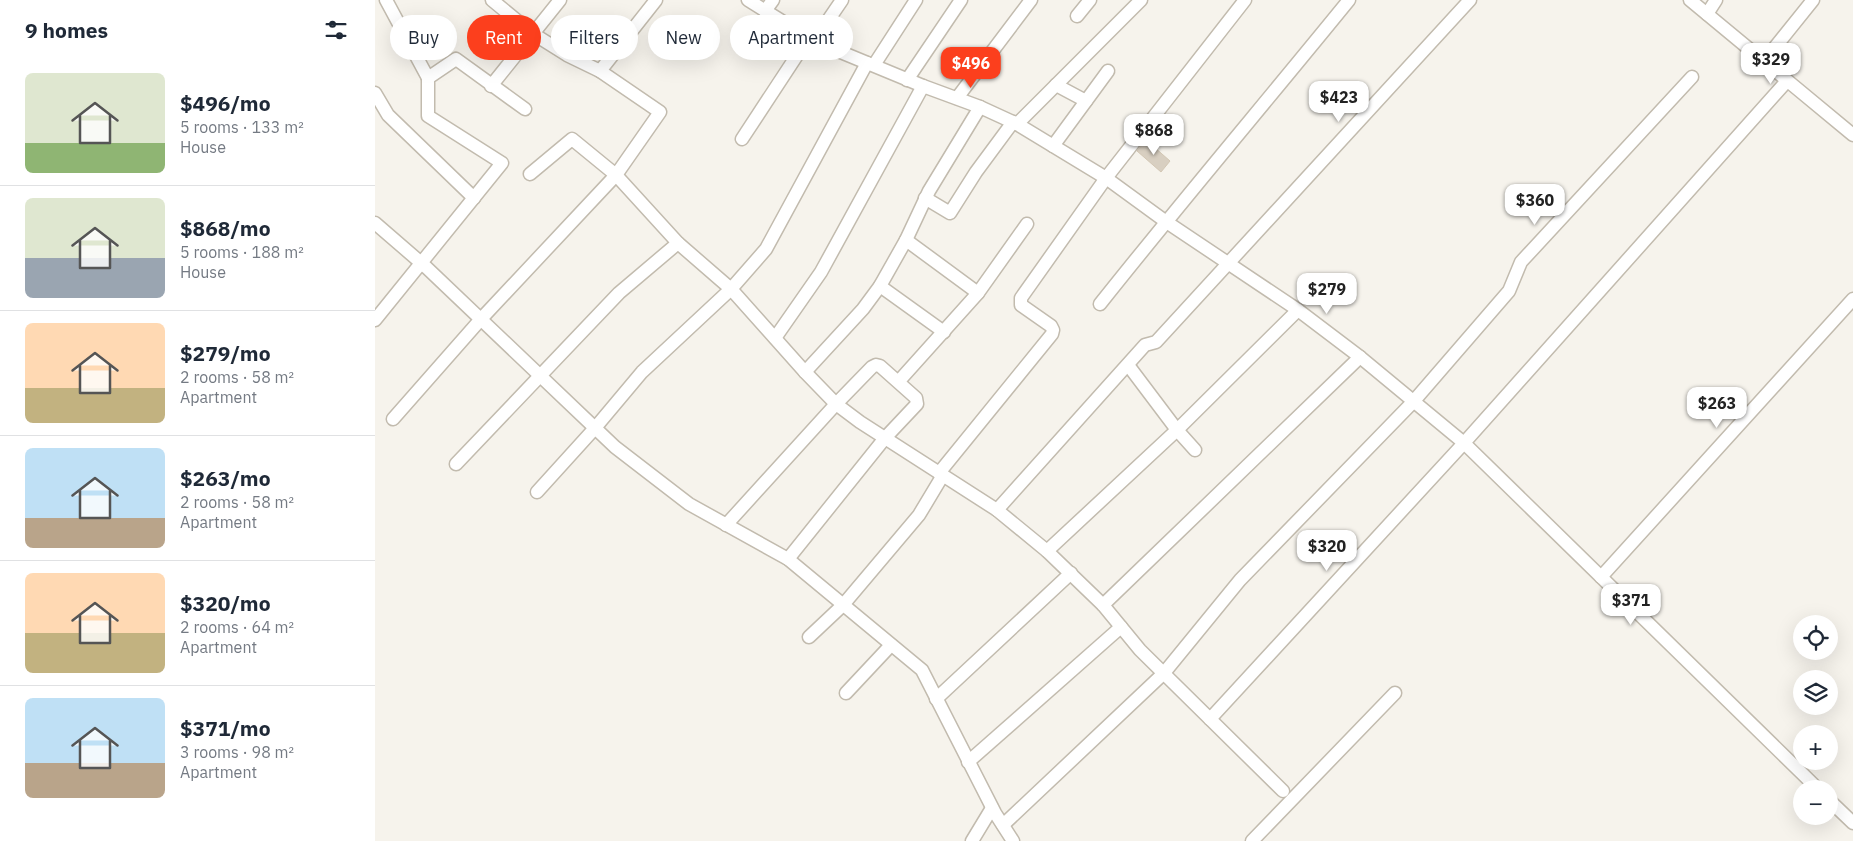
<!DOCTYPE html>
<html lang="en">
<head>
<meta charset="utf-8">
<style>
	body { margin:0; font-family:"IBM Plex Sans",sans-serif; background:#f6f6f7; color:#1f2937; height:100vh; display:flex; flex-direction:column; font-size:19px; white-space:nowrap }
	* { box-sizing:border-box; margin:0 }
	p { font-size:16px; color:#747a83 }
	.icon { flex:none; width:28px; height:28px; fill:none; stroke:currentColor; stroke-width:2; stroke-linecap:round; stroke-linejoin:round }
	.map { position:relative; flex:1; overflow:hidden }
	.sheet { display:flex; flex-direction:column; background:#fff; width:375px }
	.sheet>* { flex:none }
	.banner { position:absolute; left:15px; top:15px; width:475px; height:45px; display:flex; gap:10px }
	.tools { position:absolute; left:1418px; top:615px; display:grid; gap:10px }
	.tools a { display:grid; place-items:center; width:45px; height:45px; border-radius:50%; background:#fff; box-shadow:0 5px 20px #0002; font-size:25px }
	.price { position:absolute; translate:-50% -42px; padding:0 11px; border-radius:10px; background:#fff; color:#222; font-size:16px; line-height:32px; filter:drop-shadow(0 1px 2px #0008) }
	.price::after { content:''; position:absolute; left:50%; top:30px; width:15px; height:11px; margin-left:-8px; background:inherit; clip-path:polygon(0 0,100% 0,50% 100%) }
	.price.active { background:#fc3f1d; color:#fff }
	ul { padding:0; list-style:none }
	li { display:flex; align-items:center; gap:15px; height:125px; padding:0 25px }
	li+li { border-top:1px solid #e0e1e3 }
	li span { display:grid; place-items:center; flex:none; width:140px; height:100px; border-radius:8px; color:#555 }
	li>.icon { margin-inline-start:auto }
	span .icon { width:60px; height:60px; fill:#fffc; stroke-width:1 }
	li b { font-size:21px }
	h2 { display:flex; justify-content:space-between; align-items:center; height:60px; padding:0 25px; font-size:21px }
	.chip { padding:0 18px; border-radius:22px; background:#fff; box-shadow:0 5px 20px #0002; font-size:18px; line-height:45px }
	.chip.active { background:#fc3f1d; color:#fff }
	main { display:flex; flex:1; min-height:0 }
	.map>svg:first-child { display:block }
	.building { fill:#d8cfc1; stroke:#d3c7b4 }
	.lines { fill:none; stroke-linecap:round; stroke-linejoin:round }
	.minor-casing { stroke:#c2bbae; stroke-width:15 }
	.minor { stroke:#fff; stroke-width:12 }
</style>
</head>
<body>
<main>
<section class="sheet">
<h2>9 homes<svg class="icon" aria-label="filters" viewBox="0 0 24 24"><path d="M4 7h16M4 17h16"/><circle cx="9" cy="7" r="2"/><circle cx="15" cy="17" r="2"/></svg></h2>
<ul>
<li><span style="background:linear-gradient(#dfe7d0 70%,#8fb573 0)"><svg class="icon" aria-label="home" viewBox="0 0 24 24"><path d="M3 11l9-7 9 7M6 9v11h12V9"/></svg></span><div><b>$496/mo</b><p>5 rooms · 133 m²</p><p>House</p></div></li>
<li><span style="background:linear-gradient(#dfe7d0 60%,#9aa5b1 0)"><svg class="icon" aria-label="home" viewBox="0 0 24 24"><path d="M3 11l9-7 9 7M6 9v11h12V9"/></svg></span><div><b>$868/mo</b><p>5 rooms · 188 m²</p><p>House</p></div></li>
<li><span style="background:linear-gradient(#ffd9b3 65%,#c2b280 0)"><svg class="icon" aria-label="home" viewBox="0 0 24 24"><path d="M3 11l9-7 9 7M6 9v11h12V9"/></svg></span><div><b>$279/mo</b><p>2 rooms · 58 m²</p><p>Apartment</p></div></li>
<li><span style="background:linear-gradient(#bfe0f5 70%,#b9a48a 0)"><svg class="icon" aria-label="home" viewBox="0 0 24 24"><path d="M3 11l9-7 9 7M6 9v11h12V9"/></svg></span><div><b>$263/mo</b><p>2 rooms · 58 m²</p><p>Apartment</p></div></li>
<li><span style="background:linear-gradient(#ffd9b3 60%,#c2b280 0)"><svg class="icon" aria-label="home" viewBox="0 0 24 24"><path d="M3 11l9-7 9 7M6 9v11h12V9"/></svg></span><div><b>$320/mo</b><p>2 rooms · 64 m²</p><p>Apartment</p></div></li>
<li><span style="background:linear-gradient(#bfe0f5 65%,#b9a48a 0)"><svg class="icon" aria-label="home" viewBox="0 0 24 24"><path d="M3 11l9-7 9 7M6 9v11h12V9"/></svg></span><div><b>$371/mo</b><p>3 rooms · 98 m²</p><p>Apartment</p></div></li>
</ul>
</section>
<div class="map">
<svg width="1478" height="841" viewBox="0 0 1478 841">
	<rect width="100%" height="100%" fill="#f6f3ec"/>
	<polygon class="building" points="771,140 795,161 786,172 762,151"/>
	<g class="lines">
		<defs>
			<g id="minor">
				<polyline points="11,0 53,78"/>
				<polyline points="373,0 439,41 548,86 605,107 642,124 731,178 790,221 923,310 985,357 1089,443 1443,789"/>
				<polyline points="1315,0 1478,135"/>
				<polyline points="390,11 398,0"/>
				<polyline points="1332,14 1341,0"/>
				<polyline points="702,16 715,0"/>
				<polyline points="439,41 467,0"/>
				<polyline points="1389,61 1438,0"/>
				<polyline points="499,65 541,0"/>
				<polyline points="225,71 281,0"/>
				<polyline points="532,80 586,0"/>
				<polyline points="681,85 711,101"/>
				<polyline points="116,86 185,0"/>
				<polyline points="0,93 13,115 99,198"/>
				<polyline points="582,98 656,0"/>
				<polyline points="642,124 766,0"/>
				<polyline points="367,139 434,37"/>
				<polyline points="678,146 733,71"/>
				<polyline points="155,174 197,139 241,175 303,243 356,289 430,372 461,404 485,422 622,510 672,551 728,605 765,650 908,791"/>
				<polyline points="550,198 575,213 601,172 638,122"/>
				<polyline points="0,223 52,268 240,447 314,504 413,559 547,670 620,813 638,841"/>
				<polyline points="531,240 603,293"/>
				<polyline points="505,286 569,332"/>
				<path d="M725,304c81,-102 166,-202 249,-304"/>
				<polyline points="0,320 127,163 53,116 53,78 81,59 150,109"/>
				<polyline points="400,338 446,272 548,86"/>
				<polyline points="753,365 802,430 820,450"/>
				<polyline points="430,372 488,309 505,286 531,240 554,191 605,107"/>
				<polyline points="524,381 603,293 652,224"/>
				<polyline points="18,419 106,319 241,175 285,112 225,71 192,55 157,33 117,0"/>
				<polyline points="81,464 244,293 303,243"/>
				<polyline points="564,473 677,334 678,330 676,326 646,305 646,298 731,178 870,0"/>
				<polyline points="162,492 220,428 267,372 356,289 391,249 492,63"/>
				<polyline points="622,510 770,345 781,342 1095,0"/>
				<polyline points="351,525 461,404 497,367 501,365 505,366 541,398 542,404 510,438 413,559"/>
				<polyline points="672,551 802,430 923,310"/>
				<polyline points="1226,577 1478,299"/>
				<polyline points="728,605 985,357"/>
				<polyline points="434,637 468,605 544,515 568,475"/>
				<polyline points="471,693 516,645"/>
				<polyline points="561,699 696,573"/>
				<polyline points="835,719 1089,443 1412,81"/>
				<polyline points="593,762 746,627"/>
				<polyline points="1454,800 1478,823"/>
				<polyline points="628,825 789,673 865,580 1038,402 1134,291 1146,262 1317,77"/>
				<polyline points="597,841 617,808"/>
				<polyline points="877,841 1020,693"/>
			</g>
		</defs>
		<use href="#minor" class="minor-casing"/>
		<use href="#minor" class="minor"/>
	</g>
</svg>
<div class="tools">
<a><svg class="icon" aria-label="locate" viewBox="0 0 24 24"><circle cx="12" cy="12" r="6"/><path d="M12 2v4M12 18v4M2 12h4M18 12h4"/></svg></a>
<a><svg class="icon" aria-label="layers" viewBox="0 0 24 24"><path d="M12 4l9 5-9 5-9-5zM3 14l9 5 9-5"/></svg></a>
<a>+</a>
<a>−</a>
</div>
<b class="price" style="left:1396px;top:85px">$329</b>
<b class="price active" style="left:596px;top:89px">$496</b>
<b class="price" style="left:964px;top:123px">$423</b>
<b class="price" style="left:779px;top:156px">$868</b>
<b class="price" style="left:1160px;top:226px">$360</b>
<b class="price" style="left:952px;top:315px">$279</b>
<b class="price" style="left:1342px;top:429px">$263</b>
<b class="price" style="left:952px;top:572px">$320</b>
<b class="price" style="left:1256px;top:626px">$371</b>
<div class="banner">
<a class="chip">Buy</a>
<a class="chip active">Rent</a>
<a class="chip">Filters</a>
<a class="chip">New</a>
<a class="chip">Apartment</a>
</div>
</div>
</main>
</body>
</html>
